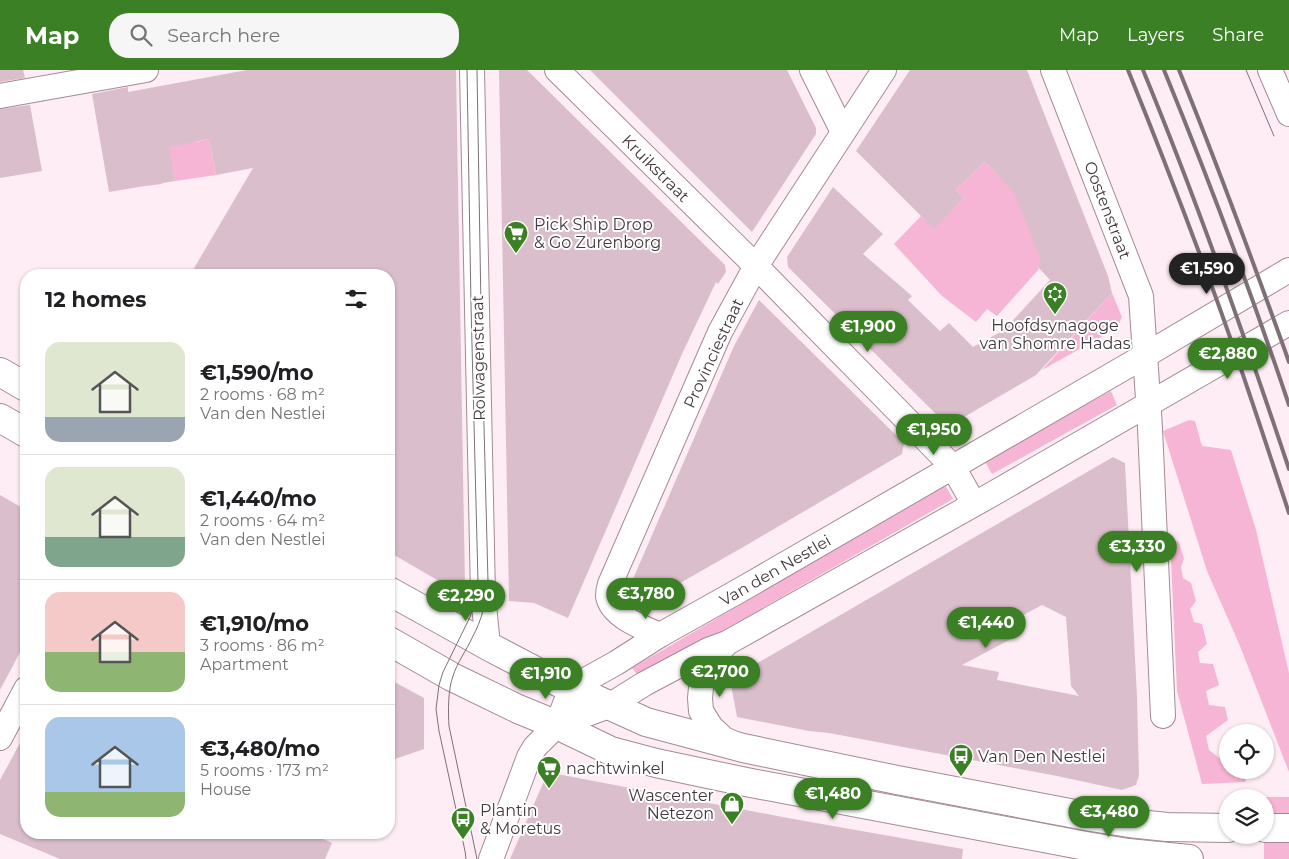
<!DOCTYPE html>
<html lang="en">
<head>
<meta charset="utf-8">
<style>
	body { margin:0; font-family:Montserrat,sans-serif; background:#f6f6f6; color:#202124; height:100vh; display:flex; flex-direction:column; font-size:19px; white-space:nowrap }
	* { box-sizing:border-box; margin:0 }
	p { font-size:16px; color:#757577 }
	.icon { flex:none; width:28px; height:28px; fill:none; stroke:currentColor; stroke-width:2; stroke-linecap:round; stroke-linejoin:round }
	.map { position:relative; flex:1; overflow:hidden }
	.panel { position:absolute; left:20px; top:199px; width:375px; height:570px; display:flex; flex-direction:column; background:#fff; border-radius:20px; box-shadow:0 1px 4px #0004 }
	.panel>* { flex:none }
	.fabs { position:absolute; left:1219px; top:654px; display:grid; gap:10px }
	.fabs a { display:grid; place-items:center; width:55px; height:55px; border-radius:50%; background:#fff; box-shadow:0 1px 4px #0004; font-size:25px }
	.price { position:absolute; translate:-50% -42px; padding:0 11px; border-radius:18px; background:#3b8024; color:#fff; font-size:16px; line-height:32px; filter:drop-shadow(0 1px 2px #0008) }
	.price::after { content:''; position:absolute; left:50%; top:30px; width:15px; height:11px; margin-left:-8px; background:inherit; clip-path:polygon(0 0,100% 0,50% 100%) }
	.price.selected { background:#222; color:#fff }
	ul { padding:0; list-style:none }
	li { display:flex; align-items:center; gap:15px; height:125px; padding:0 25px }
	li+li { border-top:1px solid #e0e0e0 }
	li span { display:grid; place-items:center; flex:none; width:140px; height:100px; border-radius:15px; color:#555 }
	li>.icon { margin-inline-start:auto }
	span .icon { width:60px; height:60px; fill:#fffc; stroke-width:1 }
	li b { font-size:21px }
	h2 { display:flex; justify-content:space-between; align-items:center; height:60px; padding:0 25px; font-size:21px }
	header { display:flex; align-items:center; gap:30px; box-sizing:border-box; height:70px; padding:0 25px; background:#3b8024; color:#fff }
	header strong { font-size:24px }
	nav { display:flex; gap:28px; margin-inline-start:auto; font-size:18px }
	.search { width:350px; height:45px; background:#f6f6f6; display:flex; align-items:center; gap:12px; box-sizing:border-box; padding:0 18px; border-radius:20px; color:#757577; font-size:19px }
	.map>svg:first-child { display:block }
	.green { fill:#f7b5d5 }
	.building { fill:#dabecb; fill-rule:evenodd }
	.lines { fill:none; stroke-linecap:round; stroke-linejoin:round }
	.minor-casing { stroke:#a48a96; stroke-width:26 }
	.major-casing { stroke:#a48a96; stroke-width:30 }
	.minor { stroke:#fff; stroke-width:24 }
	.major { stroke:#fff; stroke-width:28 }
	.tram { stroke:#7e7176; stroke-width:1 }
	.rail { stroke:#7e7176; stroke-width:4 }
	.labels { text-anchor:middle; stroke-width:4; stroke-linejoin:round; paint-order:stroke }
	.street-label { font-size:16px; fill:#44393e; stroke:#fff }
	.poi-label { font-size:16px; fill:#44393e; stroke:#fff; text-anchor:start }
</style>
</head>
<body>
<header>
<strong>Map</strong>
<div class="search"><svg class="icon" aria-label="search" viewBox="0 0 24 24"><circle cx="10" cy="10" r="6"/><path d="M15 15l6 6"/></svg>Search here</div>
<nav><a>Map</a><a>Layers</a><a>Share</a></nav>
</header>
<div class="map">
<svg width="1289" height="789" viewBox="0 0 1289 789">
	<rect width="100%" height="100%" fill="#feedf4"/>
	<g class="green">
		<polygon points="193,58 196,72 209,69 216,105 175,111 171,92 159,94 162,114 145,116 139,86"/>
		<polygon points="985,92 1020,127 1047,183 1037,196 1039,199 997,246 987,239 976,252 942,226 894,174 921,146 934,158 964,128 956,120"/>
		<polygon points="1112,223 1122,247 1117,258 1042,300"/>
		<polygon points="1111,321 1117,335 992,404 984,390"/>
		<polygon points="1189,350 1195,351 1202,376 1231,380 1256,460 1289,603 1289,702 1240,576 1207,501 1163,361"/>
		<polygon points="945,415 953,429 640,608 632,598"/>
		<path d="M1170,469l9,3 5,17 -3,8 2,11 8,5 5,18 -6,8 4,13 8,2 5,20 -9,8 2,11 13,1 6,21 -13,6 3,14 16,2 3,13 -22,16 3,14 18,14 1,6c10,0 15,2 18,12l-44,2 -25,-93z"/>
		<rect x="1264" y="727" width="25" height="62"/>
	</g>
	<g class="building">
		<polygon points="0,0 23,0 25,8 0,12"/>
		<polygon points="247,0 456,0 465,516 456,521 389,482 389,205 190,205 253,98 216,105 209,69 169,77 175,111 109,122 92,24 128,17 128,22"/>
		<polygon points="499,0 527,0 725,195 726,202 718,214 716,212 682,284 568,548 534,533 509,531"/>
		<polygon points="590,0 787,0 816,58 816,64 752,162"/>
		<polygon points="910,0 1027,0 1108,206 1112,223 1036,305 954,353 944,352 788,197 787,187 833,117 883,164 863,184 912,226 908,230 940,261 949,253 973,277 1004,260 1050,210 1037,196 1041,190 1014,122 985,92 956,120 964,128 934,159 856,81"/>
		<polygon points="30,35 42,101 0,108 0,39"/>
		<polygon points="759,230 904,373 902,384 745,476 638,537 626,525 734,276"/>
		<path d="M1113,387l12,6 12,234 2,78 -3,10 -14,5 -65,-14 -228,-43 -20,-2 -72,-14 -7,-38zM1042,535l24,12 5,69 8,10 -82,-16 2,-8 -37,-7 51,-27 -8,-13z"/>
		<polygon points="0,425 26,440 26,571 0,620"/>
		<polygon points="389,609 424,628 424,679 389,691"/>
		<polygon points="26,662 26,762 308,762 332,773 325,789 60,789 0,764 0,710"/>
		<polygon points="557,704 788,748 963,779 962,789 510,789 544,711"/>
	</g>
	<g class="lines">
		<defs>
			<g id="minor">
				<polyline points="472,0 483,525 488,576"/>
				<polyline points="557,0 756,196 953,397 974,434"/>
				<polyline points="812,0 843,62"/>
				<polyline points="1053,0 1141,226 1150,358 1163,646"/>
				<polyline points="1270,0 1289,44"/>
				<polyline points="0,26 146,0"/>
				<path d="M660,565c-17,-7 -49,-19 -52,-39 0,-4 1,-9 2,-12l110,-252 36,-66 128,-196"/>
				<polyline points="725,575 709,594 702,608 700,628 701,641 711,657 724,669 735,674"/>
				<polyline points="557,655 609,636 644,614 708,580 727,573 989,426 1289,253"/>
				<polyline points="0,668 26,619"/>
				<polyline points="491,789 529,687 535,677 557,655 571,618 616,593 660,565 742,519 1129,295 1289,200"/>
			</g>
			<g id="major">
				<polyline points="0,302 26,317"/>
				<polyline points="0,348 26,363"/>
				<polyline points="389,521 488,576 549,608 646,652 743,678 897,710 1091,747 1129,753 1167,757 1228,758"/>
				<polyline points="389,571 452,607 518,639 557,655 611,681 656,693 746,712 1086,776 1128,783 1189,789"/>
				<polyline points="1265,758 1289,758"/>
			</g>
		</defs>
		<use href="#minor" class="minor-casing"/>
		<use href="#major" class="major-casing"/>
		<use href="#minor" class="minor"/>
		<use href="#major" class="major"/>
		<g class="tram">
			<path d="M477,0l4,238 7,274c-2,20 -6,38 -16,56 -6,13 -15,25 -19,38 -5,13 -5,36 -4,50l28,133"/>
			<polyline points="1246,0 1274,66"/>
			<polyline points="466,789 465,781 439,661 436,639 439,615 443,602 470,547 477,524 478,512 471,235 467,0"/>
		</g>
		<g class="rail">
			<path d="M1128,0c28,69 55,139 81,209 29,77 54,156 80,234"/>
			<path d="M1143,0c54,131 101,264 146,399"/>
			<path d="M1164,0c45,110 87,222 125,335"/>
			<path d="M1179,0c39,96 75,194 110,292"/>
		</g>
	</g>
	<defs>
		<symbol id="supermarket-pin" viewBox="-11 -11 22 30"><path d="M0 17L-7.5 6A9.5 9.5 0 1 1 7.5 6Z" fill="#3b8024" stroke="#fff"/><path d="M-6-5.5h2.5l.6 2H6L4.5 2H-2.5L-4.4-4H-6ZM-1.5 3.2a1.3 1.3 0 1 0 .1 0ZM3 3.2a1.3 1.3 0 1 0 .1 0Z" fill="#fff"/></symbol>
		<symbol id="synagogue-pin" viewBox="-11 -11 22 30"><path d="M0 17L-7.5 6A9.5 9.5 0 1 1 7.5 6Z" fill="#3b8024" stroke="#fff"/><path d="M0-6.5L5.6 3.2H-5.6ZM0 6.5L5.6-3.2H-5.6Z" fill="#fff"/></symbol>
		<symbol id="bus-pin" viewBox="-11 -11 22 30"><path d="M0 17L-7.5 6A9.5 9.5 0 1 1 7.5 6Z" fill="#3b8024" stroke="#fff"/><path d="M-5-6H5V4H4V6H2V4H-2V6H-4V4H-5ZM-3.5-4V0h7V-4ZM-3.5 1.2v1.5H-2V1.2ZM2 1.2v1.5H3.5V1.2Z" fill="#fff"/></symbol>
		<symbol id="shop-pin" viewBox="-11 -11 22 30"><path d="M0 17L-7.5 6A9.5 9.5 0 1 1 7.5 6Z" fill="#3b8024" stroke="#fff"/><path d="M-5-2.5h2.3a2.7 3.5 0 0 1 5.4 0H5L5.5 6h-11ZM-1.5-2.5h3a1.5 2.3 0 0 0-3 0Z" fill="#fff"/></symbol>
	</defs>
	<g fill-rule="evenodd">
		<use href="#supermarket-pin" x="502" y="149" width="28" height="38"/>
		<use href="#synagogue-pin" x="1041" y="210" width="28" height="38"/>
		<use href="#bus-pin" x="947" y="672" width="28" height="38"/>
		<use href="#supermarket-pin" x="535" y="684" width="28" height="38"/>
		<use href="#shop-pin" x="718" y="720" width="28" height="38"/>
		<use href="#bus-pin" x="449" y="735" width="28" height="38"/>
	</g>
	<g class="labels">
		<g class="street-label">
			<text transform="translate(656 98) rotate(45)" y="6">Kruikstraat</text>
			<text transform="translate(1108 140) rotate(69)" y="6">Oostenstraat</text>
			<text transform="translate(713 283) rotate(-65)" y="6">Provinciestraat</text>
			<text transform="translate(478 288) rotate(-91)" y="6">Rolwagenstraat</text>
			<text transform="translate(775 500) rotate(-30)" y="6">Van den Nestlei</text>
		</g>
		<g class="poi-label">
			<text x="534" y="160">Pick Ship Drop<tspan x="534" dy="18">&amp; Go Zurenborg</tspan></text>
			<text x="1055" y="261" text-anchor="middle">Hoofdsynagoge<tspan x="1055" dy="18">van Shomre Hadas</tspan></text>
			<text x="978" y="692">Van Den Nestlei</text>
			<text x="566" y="704">nachtwinkel</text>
			<text x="714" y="731" text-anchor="end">Wascenter<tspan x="714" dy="18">Netezon</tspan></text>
			<text x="480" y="746">Plantin<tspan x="480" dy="18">&amp; Moretus</tspan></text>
		</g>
	</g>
</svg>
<div class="fabs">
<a><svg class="icon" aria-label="locate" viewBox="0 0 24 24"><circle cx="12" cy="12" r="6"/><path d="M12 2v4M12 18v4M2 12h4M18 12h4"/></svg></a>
<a><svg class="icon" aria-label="layers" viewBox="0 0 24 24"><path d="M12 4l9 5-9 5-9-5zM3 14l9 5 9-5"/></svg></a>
</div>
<b class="price selected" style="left:1207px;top:225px">€1,590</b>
<b class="price" style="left:868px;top:283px">€1,900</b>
<b class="price" style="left:1228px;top:310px">€2,880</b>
<b class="price" style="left:934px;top:386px">€1,950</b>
<b class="price" style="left:1137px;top:503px">€3,330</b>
<b class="price" style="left:646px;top:550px">€3,780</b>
<b class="price" style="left:466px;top:552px">€2,290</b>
<b class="price" style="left:986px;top:579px">€1,440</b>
<b class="price" style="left:720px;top:628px">€2,700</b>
<b class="price" style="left:546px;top:630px">€1,910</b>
<b class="price" style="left:833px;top:750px">€1,480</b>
<b class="price" style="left:1109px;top:768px">€3,480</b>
<section class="panel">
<h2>12 homes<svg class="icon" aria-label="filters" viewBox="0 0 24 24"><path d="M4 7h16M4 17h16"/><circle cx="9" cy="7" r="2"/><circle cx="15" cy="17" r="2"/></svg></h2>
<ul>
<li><span style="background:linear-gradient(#dfe7d0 75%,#9aa5b1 0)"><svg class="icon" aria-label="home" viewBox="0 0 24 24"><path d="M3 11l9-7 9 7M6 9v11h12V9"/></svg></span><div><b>€1,590/mo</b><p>2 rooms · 68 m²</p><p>Van den Nestlei</p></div></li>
<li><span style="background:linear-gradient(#dfe7d0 70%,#7fa58c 0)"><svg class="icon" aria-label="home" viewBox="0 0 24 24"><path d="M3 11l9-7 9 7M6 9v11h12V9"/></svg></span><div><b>€1,440/mo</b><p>2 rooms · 64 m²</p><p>Van den Nestlei</p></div></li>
<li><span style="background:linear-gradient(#f6c9c9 60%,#8fb573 0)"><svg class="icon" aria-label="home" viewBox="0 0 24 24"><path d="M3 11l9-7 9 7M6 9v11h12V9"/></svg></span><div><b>€1,910/mo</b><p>3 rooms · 86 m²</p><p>Apartment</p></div></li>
<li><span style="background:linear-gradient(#a9c7e8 75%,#8fb573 0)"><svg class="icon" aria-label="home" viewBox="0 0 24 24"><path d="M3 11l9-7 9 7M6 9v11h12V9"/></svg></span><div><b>€3,480/mo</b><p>5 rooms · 173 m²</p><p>House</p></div></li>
</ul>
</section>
</div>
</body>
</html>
